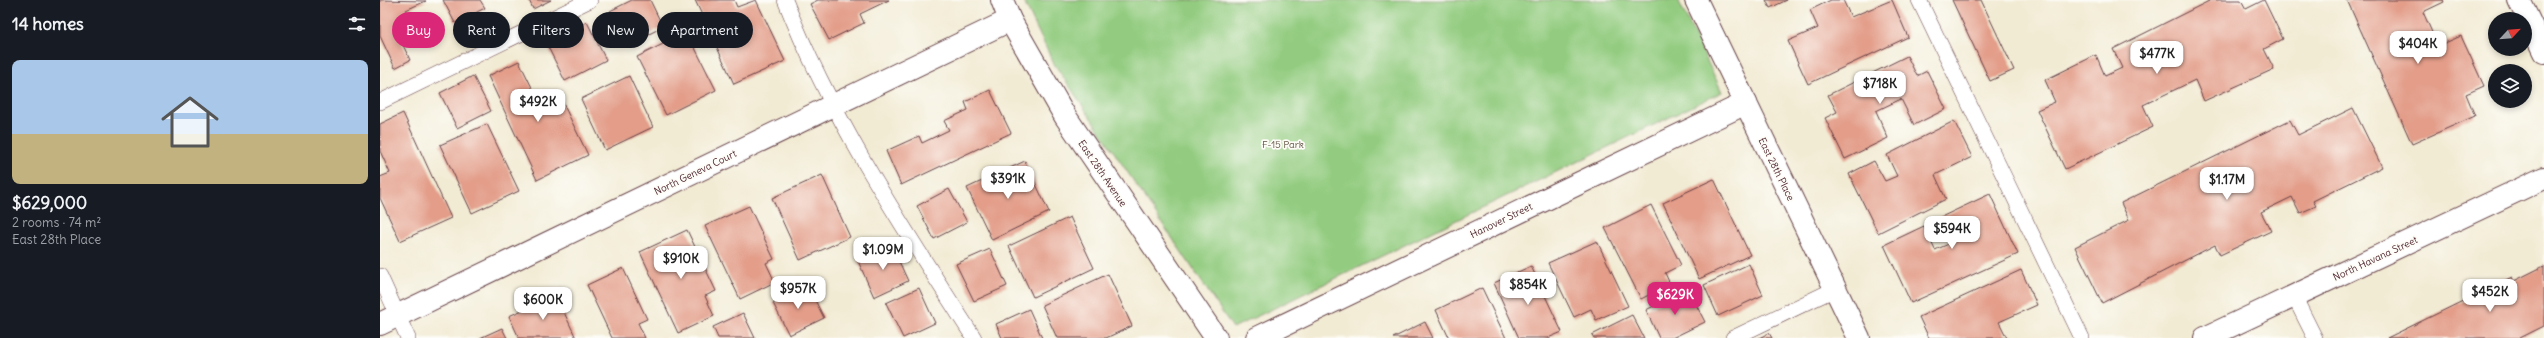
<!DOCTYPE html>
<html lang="en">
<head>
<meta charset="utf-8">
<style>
	body { margin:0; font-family:Delius,sans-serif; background:#242831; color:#f1f3f6; height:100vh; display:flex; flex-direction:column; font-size:15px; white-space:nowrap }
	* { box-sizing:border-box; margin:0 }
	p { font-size:13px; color:#9ea1a6 }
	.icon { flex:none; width:22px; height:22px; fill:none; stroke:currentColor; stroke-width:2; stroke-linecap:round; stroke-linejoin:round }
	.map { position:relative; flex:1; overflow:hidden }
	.details { display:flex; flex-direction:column; background:#171b24; width:380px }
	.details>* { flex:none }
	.guide { position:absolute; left:12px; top:12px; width:380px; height:36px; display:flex; gap:8px }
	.needle { width:26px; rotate:64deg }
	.controls { position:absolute; left:2108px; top:12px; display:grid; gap:8px }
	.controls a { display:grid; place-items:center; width:44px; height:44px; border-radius:50%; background:#171b24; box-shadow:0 2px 6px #0003; font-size:20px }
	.price { position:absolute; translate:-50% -34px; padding:0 9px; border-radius:8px; background:#fff; color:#222; font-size:13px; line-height:26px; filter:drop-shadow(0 1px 2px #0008) }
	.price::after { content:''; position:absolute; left:50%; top:24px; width:12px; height:9px; margin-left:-6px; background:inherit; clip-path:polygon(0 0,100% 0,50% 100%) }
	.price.selected { background:#db2777; color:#fff }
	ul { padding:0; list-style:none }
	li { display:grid; align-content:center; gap:8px; height:212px; padding:0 12px }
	li span { display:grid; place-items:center; height:124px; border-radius:8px; color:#555 }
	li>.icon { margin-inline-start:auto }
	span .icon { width:72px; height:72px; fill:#fffc; stroke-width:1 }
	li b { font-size:17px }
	h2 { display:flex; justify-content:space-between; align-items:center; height:48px; padding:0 12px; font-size:17px }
	.tag { padding:0 14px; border-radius:18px; background:#171b24; box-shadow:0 2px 6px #0003; font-size:14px; line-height:36px }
	.tag.selected { background:#db2777; color:#fff }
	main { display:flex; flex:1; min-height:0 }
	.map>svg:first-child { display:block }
	.green { fill:#93cc80; stroke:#6e7656 }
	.building { fill:#e39d89 }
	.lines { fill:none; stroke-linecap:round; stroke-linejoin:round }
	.service-casing { stroke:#633e44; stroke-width:16 }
	.minor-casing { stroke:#633e44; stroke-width:24 }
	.tertiary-casing { stroke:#633e44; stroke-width:24 }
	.secondary-casing { stroke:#633e44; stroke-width:24 }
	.service { stroke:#fff; stroke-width:15 }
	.minor { stroke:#fff; stroke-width:22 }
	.tertiary { stroke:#fff; stroke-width:22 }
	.secondary { stroke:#fff; stroke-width:22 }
	.labels { text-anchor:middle; stroke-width:3.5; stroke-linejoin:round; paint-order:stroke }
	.park-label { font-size:10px; fill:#605344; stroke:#fdfcf7 }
	.street-label { font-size:10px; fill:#4a1f2b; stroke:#fdfcf7 }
</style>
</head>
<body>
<main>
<section class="details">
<h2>14 homes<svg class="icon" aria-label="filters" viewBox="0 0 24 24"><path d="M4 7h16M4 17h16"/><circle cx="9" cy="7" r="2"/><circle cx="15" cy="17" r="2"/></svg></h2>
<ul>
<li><span style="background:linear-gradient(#a9c7e8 60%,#c2b280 0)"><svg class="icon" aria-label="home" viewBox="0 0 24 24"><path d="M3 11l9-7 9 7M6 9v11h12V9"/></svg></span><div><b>$629,000</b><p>2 rooms · 74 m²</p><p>East 28th Place</p></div></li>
</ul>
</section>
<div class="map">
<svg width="2164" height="338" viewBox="0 0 2164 338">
	<rect width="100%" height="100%" fill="#fdfcf7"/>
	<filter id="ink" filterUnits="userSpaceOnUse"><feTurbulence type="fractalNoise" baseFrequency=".025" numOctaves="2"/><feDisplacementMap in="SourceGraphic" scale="8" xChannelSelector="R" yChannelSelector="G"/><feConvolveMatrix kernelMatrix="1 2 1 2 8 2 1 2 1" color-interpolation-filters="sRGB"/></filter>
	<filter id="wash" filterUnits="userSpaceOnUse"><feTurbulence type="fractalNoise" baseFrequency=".012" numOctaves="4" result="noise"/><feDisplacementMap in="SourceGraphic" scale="16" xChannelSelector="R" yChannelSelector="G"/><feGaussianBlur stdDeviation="0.9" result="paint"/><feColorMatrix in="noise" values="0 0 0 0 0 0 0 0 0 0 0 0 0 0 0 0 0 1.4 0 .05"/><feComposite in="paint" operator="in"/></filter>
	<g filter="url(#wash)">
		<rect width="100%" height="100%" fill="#f2ebd4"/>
		<polygon class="green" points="643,0 1298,0 1342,92 853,328 673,62"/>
		<g id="blocks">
			<g class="building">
				<polygon points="0,0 46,1 26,10 31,20 15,28 30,60 15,68 0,36"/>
				<polygon points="63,0 100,0 105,8 75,23"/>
				<polygon points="149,0 171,0 153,9"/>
				<polygon points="252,0 270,0 283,27 247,45 230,11"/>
				<polygon points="315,0 354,0 357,7 376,0 405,61 354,84"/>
				<polygon points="438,0 509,0 480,14 484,23 449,40 430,4"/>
				<polygon points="1386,0 1407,0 1390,8"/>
				<polygon points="1451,0 1463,0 1471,17 1512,0 1528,37 1428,84 1408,41 1438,28 1430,10"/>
				<polygon points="1572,0 1601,0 1634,70 1610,81"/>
				<polygon points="1831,0 1861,0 1866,9 1884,0 1903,39 1884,49 1894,69 1824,101 1815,80 1763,105 1773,127 1685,169 1657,110 1675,102 1665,80 1716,55 1725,76 1742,68 1733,49"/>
				<polygon points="1967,0 2063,0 2064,2 2043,12 2058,46 2081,36 2104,86 2086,94 2095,116 2032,144"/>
				<polygon points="207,22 226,60 185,81 166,43"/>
				<polygon points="307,32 336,90 286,115 257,57"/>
				<polygon points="1527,56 1537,76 1547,71 1566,109 1534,125 1521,99 1496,111 1508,138 1465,159 1445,118 1457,112 1448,95"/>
				<polygon points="139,61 159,102 178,93 208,155 157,180 108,76"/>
				<polygon points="93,76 111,111 77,128 60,93"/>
				<polygon points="249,76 273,127 225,150 201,99"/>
				<polygon points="610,90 631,133 521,185 506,151 539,136 542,143 569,130 564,121 588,110 585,102"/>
				<polygon points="1973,108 2002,167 1933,201 1936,206 1920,213 1912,197 1881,212 1891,231 1840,255 1835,245 1722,303 1695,247 1749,220 1741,203 1910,120 1918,135"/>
				<polygon points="23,113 71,218 20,241 0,198 0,177 10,173 0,151 0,124"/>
				<polygon points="1574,121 1592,157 1555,175 1566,199 1498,233 1469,174 1494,161 1505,181 1517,176 1507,155"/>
				<polygon points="107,124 139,191 92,213 60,145"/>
				<polygon points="645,161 669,212 612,240 587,188"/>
				<polygon points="442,175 470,237 420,260 392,198"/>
				<polygon points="1334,179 1370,255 1319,279 1283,203"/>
				<polygon points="569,189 587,222 554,239 537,206"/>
				<polygon points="1610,194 1638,254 1531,303 1504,245 1544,226 1555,250 1571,243 1559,218"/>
				<polygon points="1271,205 1301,265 1285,273 1290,284 1261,299 1225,228"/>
				<polygon points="369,206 394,259 386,263 395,282 360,299 325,226"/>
				<polygon points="690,217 714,268 653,297 629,246"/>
				<polygon points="307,230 336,291 325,296 334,316 298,333 260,252"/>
				<polygon points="1217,241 1248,306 1216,320 1211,309 1194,317 1168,263"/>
				<polygon points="512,246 528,281 494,297 478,261"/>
				<polygon points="610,249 627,286 594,301 576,264"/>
				<polygon points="1369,264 1383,295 1338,316 1324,285"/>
				<polygon points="1151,266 1182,332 1168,338 1139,338 1114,283"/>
				<polygon points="2164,266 2164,326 2140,338 2007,338 2132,277 2134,281"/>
				<polygon points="243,268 267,319 258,323 265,338 232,338 207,285"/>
				<polygon points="1641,270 1657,305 1619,322 1627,338 1549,338 1539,317"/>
				<polygon points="728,274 752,326 726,338 677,338 662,305"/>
				<polygon points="428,286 444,318 409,335 393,303"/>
				<polygon points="539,288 555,323 523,338 506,303"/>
				<polygon points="1102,288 1126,338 1069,338 1056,310"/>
				<polygon points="1308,289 1325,322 1292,338 1279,338 1266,310"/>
				<polygon points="176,295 196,338 139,338 129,316"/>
				<polygon points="649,309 662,338 622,338 616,324"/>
				<polygon points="363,313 375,338 338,338 333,327"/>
				<polygon points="1252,315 1264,338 1214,338 1212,335"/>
				<polygon points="1045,322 1053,338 1013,338"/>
				<polygon points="122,328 127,338 100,338"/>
				<polygon points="1389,333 1392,338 1379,338"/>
			</g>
		</g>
	</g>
	<g filter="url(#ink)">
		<use href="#blocks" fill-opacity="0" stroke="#633e44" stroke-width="1"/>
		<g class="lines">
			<defs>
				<g id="service">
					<path d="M405,0c48,122 119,229 189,338"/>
					<polyline points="1539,0 1702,338"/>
					<polyline points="0,102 210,0"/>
					<polyline points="0,276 28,338"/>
					<polyline points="1914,296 1935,338"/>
					<polyline points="1353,338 1455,289"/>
				</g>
				<g id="minor">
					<polyline points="622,0 630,20 685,116 836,338"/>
					<polyline points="1316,0 1479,338"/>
					<polyline points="0,324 630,20"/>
					<polyline points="877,338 1366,103"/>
				</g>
				<polyline id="tertiary" points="1825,338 2164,178"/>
				<polyline id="secondary" points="2139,0 2164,52"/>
			</defs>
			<use href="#service" class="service-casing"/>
			<use href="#minor" class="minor-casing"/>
			<use href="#tertiary" class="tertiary-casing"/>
			<use href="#secondary" class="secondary-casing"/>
			<use href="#service" class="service"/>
			<use href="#minor" class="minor"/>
			<use href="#tertiary" class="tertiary"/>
			<use href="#secondary" class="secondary"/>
		</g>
	</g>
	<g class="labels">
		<g class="park-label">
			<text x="903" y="148">F-15 Park</text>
		</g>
		<g class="street-label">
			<text transform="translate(1397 169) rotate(64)" y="4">East 28th Place</text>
			<text transform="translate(315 172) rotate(-26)" y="4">North Geneva Court</text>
			<text transform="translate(723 173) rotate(56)" y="4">East 28th Avenue</text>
			<text transform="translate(1121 220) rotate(-26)" y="4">Hanover Street</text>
			<text transform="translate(1995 258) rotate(-25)" y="4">North Havana Street</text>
		</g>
	</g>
</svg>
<div class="controls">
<a><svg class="needle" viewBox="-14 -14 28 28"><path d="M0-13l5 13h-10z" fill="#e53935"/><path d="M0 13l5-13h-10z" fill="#9ea1a6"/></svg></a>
<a><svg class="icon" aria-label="layers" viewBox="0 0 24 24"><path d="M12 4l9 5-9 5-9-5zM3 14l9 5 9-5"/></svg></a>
</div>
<b class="price" style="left:2038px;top:65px">$404K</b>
<b class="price" style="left:1777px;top:75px">$477K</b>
<b class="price" style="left:1500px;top:105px">$718K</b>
<b class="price" style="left:158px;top:123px">$492K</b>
<b class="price" style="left:628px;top:200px">$391K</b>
<b class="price" style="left:1847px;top:201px">$1.17M</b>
<b class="price" style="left:1572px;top:250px">$594K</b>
<b class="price" style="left:503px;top:271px">$1.09M</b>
<b class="price" style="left:301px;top:280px">$910K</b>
<b class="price" style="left:1148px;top:306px">$854K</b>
<b class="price" style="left:418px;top:310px">$957K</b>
<b class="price" style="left:2110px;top:313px">$452K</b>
<b class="price selected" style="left:1295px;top:316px">$629K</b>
<b class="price" style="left:163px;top:321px">$600K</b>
<div class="guide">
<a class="tag selected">Buy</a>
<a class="tag">Rent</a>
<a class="tag">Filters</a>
<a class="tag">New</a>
<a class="tag">Apartment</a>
</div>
</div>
</main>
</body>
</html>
